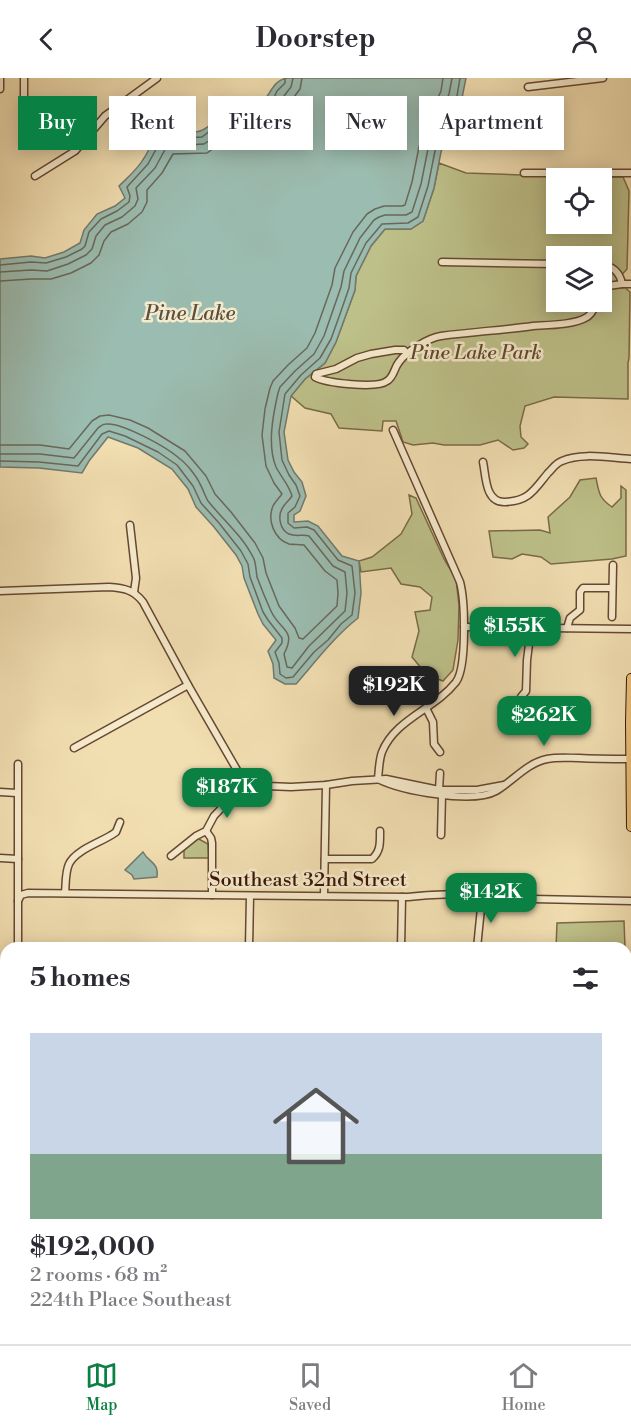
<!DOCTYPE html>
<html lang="en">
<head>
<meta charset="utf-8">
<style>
	body { margin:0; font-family:"Libre Bodoni",serif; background:#f2f2f3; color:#2b2b33; height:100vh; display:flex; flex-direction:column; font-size:22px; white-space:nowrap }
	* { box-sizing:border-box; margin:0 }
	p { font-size:20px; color:#7c7c81 }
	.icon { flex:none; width:33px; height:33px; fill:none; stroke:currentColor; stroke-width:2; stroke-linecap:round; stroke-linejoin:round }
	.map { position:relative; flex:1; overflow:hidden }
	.sheet { position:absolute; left:0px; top:864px; width:632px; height:402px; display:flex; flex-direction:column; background:#fff; border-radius:18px 18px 0 0; box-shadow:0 3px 15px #0003 }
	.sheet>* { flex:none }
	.hud { position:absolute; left:18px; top:18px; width:596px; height:54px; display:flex; gap:12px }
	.buttons { position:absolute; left:546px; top:90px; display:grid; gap:12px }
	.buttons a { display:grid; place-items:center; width:66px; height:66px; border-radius:0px; background:#fff; box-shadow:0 3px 15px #0003; font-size:30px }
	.price { position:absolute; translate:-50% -51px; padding:0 14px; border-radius:12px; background:#0b8043; color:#fff; font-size:20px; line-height:39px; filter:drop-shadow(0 2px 3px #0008) }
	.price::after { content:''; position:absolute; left:50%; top:36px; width:18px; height:14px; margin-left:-9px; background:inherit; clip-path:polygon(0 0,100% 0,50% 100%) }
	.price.on { background:#222; color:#fff }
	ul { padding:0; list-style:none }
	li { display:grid; align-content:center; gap:12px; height:318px; padding:0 30px }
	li+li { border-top:2px solid #e1e1e2 }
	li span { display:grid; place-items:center; height:186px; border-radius:0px; color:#555 }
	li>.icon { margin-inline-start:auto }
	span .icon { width:108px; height:108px; fill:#fffc; stroke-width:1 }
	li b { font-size:26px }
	h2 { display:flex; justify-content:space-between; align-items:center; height:72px; padding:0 30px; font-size:26px }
	.chip { padding:0 21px; border-radius:0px; background:#fff; box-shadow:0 3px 15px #0003; font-size:21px; line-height:54px }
	.chip.on { background:#0b8043; color:#fff }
	header { display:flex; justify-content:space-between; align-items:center; height:78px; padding:0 30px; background:#fff; font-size:27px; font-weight:800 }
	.dock { display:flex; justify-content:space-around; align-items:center; height:84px; border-top:2px solid #e1e1e2; background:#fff; font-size:16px; color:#7c7c81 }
	.dock a { display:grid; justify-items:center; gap:3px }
	.dock .on { color:#0b8043 }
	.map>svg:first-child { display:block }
	.green { fill:#bdc089; stroke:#7a6a47; stroke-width:1.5; fill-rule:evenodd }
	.water { fill:#9bbcb0; stroke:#73796c; stroke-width:1.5 }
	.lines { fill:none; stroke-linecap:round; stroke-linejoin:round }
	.shore { stroke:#69685a; stroke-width:1.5 }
	.minor-casing { stroke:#664730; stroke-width:9 }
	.major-casing { stroke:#371505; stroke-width:10 }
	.minor { stroke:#f6eacc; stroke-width:6 }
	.major { stroke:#e8bf78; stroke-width:8 }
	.labels { text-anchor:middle; stroke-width:5; stroke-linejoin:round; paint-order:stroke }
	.park-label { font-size:20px; font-style:italic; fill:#5f482d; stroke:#f6eacc }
	.street-label { font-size:20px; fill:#371505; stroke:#f6eacc }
	.water-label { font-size:21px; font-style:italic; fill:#5a4f41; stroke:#f6eacc }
</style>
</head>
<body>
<header><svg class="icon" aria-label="back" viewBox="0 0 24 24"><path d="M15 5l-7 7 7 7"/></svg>Doorstep<svg class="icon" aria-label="person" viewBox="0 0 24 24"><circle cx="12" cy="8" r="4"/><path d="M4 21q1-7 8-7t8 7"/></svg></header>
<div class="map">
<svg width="631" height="1266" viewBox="0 0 631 1266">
	<rect width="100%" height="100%" fill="#f1deb1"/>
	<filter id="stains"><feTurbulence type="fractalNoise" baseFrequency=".00333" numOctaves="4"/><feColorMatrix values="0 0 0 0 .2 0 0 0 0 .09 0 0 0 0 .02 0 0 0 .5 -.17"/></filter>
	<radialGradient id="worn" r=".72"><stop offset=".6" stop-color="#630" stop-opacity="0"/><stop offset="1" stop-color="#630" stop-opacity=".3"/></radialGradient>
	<g class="green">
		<path d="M439,85l27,10 114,4h43l6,14 -2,78 -10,11 13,12 -1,66 -1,5v36l-74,-2 -29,9 -5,20 1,11 7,7 -4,4 -11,2 -15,-10 -18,5h-36l-11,-2 -20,2 -10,-3 -7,-21h-13l-1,10 -43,-3 -8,-14 -26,-6 -14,-12 14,-17 20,-16 11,-21 19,-52 1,-14 15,-30 14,-17h26l12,-8 11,-33zM556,100h46v46h-46zM556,178h46v46h-46z"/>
		<path d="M596,400c3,15 3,20 16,29l9,-9v-12l5,4v66l-14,3 -61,5 -10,-7 -19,-3 -10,5 -19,-2 -4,-26 51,-1 10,3 -2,-16 22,-20 10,-17z"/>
		<polygon points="409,417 416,420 444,481 456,501 459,527 458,562 453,592 443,603 427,597 412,579 419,553 415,534 430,532 432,519 420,509 401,506 391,490 361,494 359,483 372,479 401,456 412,436"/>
		<polygon points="197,760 208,766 209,780 184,780 184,770"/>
		<polygon points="624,843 625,870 556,870 557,845"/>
	</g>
	<g class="water">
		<path d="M287,0h179l-4,20 -14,32 -7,22 -7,36 -11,33 -12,8h-26l-14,17 -15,30 -1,14 -19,52 -11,21 -20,16 -14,17 -7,36 4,28 6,12 8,10 4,14 -6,15 -6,4v7l14,-1 10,5 24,30 17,5 2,32 -3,25c-24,19 -42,43 -62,66h-11l-11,-6 -1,-14 -5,-13 8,-11 -13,-16 -5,-10 -14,-36 -2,-12 -6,-11 -22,-28 -18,-20 -8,-18 -16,-20 -34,-21 -30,-11 -19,24 -7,12 -43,-5 -39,-1v-208l31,-3 14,2 19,-6 16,-9 4,-13 13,-16 18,-8 10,-8 -6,-12c9,-9 19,-17 25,-28 5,-7 8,-18 15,-23 13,-10 26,1 41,-4 8,-2 21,-16 30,-21 8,-3 16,0 23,-2 18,-6 16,-27 34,-30z"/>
		<path d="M143,774c6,11 16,10 14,25l-23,2 -2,-4 -7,-5z"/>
	</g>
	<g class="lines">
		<g class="shore">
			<polyline points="0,187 31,184 46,185 66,179 82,171 85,168 89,154 101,141 117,133 129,124 130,118 127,109 148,86 161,62 169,58 186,60 202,59 223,43 235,37 256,35 271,26 277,13 285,5 285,0"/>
			<polyline points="0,194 31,192 47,193 68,186 86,177 92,171 96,158 105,147 122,139 135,128 138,121 136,110 155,90 167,68 170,66 186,67 204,66 237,44 254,44 260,42 277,31 284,18 291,9 293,0"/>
			<polyline points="0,203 31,201 51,201 71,195 91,185 99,177 104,163 111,154 128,146 142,134 147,124 147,112 162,95 173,76 207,75 239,53 257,52 265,49 284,36 291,23 300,11 302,0"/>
			<path d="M0,367h40l29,4 23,-28 8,-5 9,-1 21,5 18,8 37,23 21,25 9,18 16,18 24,31 8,15 3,15 13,33 16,22 4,10 4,1 34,-33 1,-13 -1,-13 -12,-9 -21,-26c-5,-1 -10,0 -15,-1 -15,-5 -22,-24 -16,-38 2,-4 6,-8 9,-12l-8,-11 -8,-17 -4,-31 3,-26 5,-21 3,-7 15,-16 19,-17 8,-15 17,-48 3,-17 18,-36 14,-18 8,-5 9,-3h18l3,-1 7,-23 7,-35 8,-25 14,-31 2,-13"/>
			<path d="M0,376h40l34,4 24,-30c3,-2 4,-4 8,-4 16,-2 62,24 74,35 7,5 17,18 20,25 3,5 5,12 8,17 15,19 35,35 46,58 2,5 2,12 3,18 4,11 9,23 14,34 9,20 26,18 13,43l3,13 5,1 17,-22 36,-35 2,-18 -2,-21 -12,-6 -24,-30c-6,-2 -13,1 -20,-2 -9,-4 -12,-18 -6,-27 3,-5 6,-6 9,-11 -3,-11 -11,-19 -16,-29 -9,-22 -3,-52 2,-74l2,-6 15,-16 19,-17 10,-18 17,-49 3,-16 16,-33 14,-18 5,-3 6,-2h21l6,-3 9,-28 7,-35 8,-24 13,-31 3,-16"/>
			<polyline points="0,383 39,384 78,388 102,356 109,353 125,358 158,374 177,387 193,408 201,425 219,445 241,473 248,486 250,499 263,534 268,542 282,560 282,565 275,574 279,585 280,596 286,600 293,599 314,574 328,562 341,546 352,537 355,515 352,488 338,482 314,452 307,449 294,450 288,445 288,435 295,429 300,418 296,407 289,397 282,382 279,354 285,316 301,297 320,280 331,261 340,236 349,210 351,195 366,165 382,146 408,145 418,139 428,108 435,73 443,50 457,18 460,0"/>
		</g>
		<defs>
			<g id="minor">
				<polyline points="528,9 603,0"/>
				<polyline points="0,11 0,0"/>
				<polyline points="24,20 24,0"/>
				<polyline points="524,95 631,95"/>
				<polyline points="35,98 75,73 105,38 157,0"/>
				<polyline points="442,184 556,186"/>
				<path d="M602,187c11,1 18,8 20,19h9"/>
				<polyline points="602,215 608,208 622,206"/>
				<path d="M407,276l-3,-4h-9l-24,4 -14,4 -21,11 -20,5 -1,3c11,6 62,12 72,4 7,-4 7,-13 12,-19 8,-11 29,-24 42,-26 31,-4 62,-6 92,-10 16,-1 41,-1 54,-9 6,-4 7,-9 10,-15"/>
				<path d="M483,384c3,14 2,41 22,40 24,-1 29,-12 43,-29 5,-5 8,-10 14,-12 19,-9 49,-3 69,-2"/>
				<polyline points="130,447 136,500 134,514"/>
				<path d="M0,513l109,-4c15,1 25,3 34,15l45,83 49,85 8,9 5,3 17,4 24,1 35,-2 26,-4 34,-2 53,11h38l27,-5"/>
				<polyline points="612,539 613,487"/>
				<polyline points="464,549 631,551"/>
				<polyline points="567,550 570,540 580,532 580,514 583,510 612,510"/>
				<polyline points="521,619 526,613 527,582 531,550"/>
				<polyline points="426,630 433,644 434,666 440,674"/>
				<polyline points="74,670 188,607"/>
				<polyline points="18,686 18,823"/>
				<path d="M378,701c1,-9 1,-19 4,-27 13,-33 53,-43 74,-70 11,-15 9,-81 4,-100l-67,-152"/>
				<path d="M378,701c24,12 95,25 118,12 17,-10 31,-28 51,-32 10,-2 21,-1 32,-1 17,1 34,1 51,1"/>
				<polyline points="439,712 440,695"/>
				<polyline points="0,714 17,715"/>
				<polyline points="206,753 211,760 212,765 212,817"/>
				<polyline points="441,757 442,717"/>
				<polyline points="171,778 196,758 206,753 214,738 233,718"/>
				<polyline points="0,780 18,781"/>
				<path d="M325,781h47c9,-8 8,-17 8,-28"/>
				<path d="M65,815c1,-9 0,-20 4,-29 7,-15 34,-22 47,-32l4,-10"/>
				<polyline points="324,817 326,707"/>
				<path d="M18,870v-47l3,-6 7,-2 380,4c23,-3 50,-4 74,1l149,3"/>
				<polyline points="249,870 250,818"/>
				<polyline points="401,870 402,819"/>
				<polyline points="477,870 482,820"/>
				<polyline points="626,933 631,934"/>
				<polyline points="0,938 6,924"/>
				<polyline points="0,1043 6,1042"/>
				<polyline points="128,1266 128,1260"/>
				<polyline points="243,1266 243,1260"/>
				<polyline points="351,1266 352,1260"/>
				<polyline points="424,1266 425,1260"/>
			</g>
			<g id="major">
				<polyline points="631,600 630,644 631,749"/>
				<polyline points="627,1266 631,1070"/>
			</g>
		</defs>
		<use href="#minor" class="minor-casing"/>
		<use href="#major" class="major-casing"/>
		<use href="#minor" class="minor"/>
		<use href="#major" class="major"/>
	</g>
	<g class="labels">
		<g class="park-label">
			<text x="476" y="281">Pine Lake Park</text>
		</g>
		<g class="street-label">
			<text x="308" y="808">Southeast 32nd Street</text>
		</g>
		<g class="water-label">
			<text x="190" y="242">Pine Lake</text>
		</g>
	</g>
	<rect width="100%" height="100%" filter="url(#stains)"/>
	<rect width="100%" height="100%" fill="url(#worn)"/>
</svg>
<div class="buttons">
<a><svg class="icon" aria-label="locate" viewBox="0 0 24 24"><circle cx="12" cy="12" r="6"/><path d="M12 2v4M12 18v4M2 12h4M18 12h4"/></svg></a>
<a><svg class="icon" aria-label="layers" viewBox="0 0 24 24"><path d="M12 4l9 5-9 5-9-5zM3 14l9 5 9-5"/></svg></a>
</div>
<b class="price" style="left:515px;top:580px">$155K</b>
<b class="price on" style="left:394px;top:639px">$192K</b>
<b class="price" style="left:544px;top:669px">$262K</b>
<b class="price" style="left:227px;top:741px">$187K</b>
<b class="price" style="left:491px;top:846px">$142K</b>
<div class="hud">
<a class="chip on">Buy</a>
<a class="chip">Rent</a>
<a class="chip">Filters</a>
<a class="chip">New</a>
<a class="chip">Apartment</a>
</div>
<section class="sheet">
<h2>5 homes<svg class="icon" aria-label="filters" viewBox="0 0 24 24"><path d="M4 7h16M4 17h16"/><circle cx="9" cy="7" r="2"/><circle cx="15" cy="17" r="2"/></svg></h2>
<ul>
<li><span style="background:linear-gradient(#c9d6e8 65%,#7fa58c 0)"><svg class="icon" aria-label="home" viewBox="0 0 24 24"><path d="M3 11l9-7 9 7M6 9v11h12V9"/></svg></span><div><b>$192,000</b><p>2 rooms · 68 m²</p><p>224th Place Southeast</p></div></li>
</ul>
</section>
</div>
<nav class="dock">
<a class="on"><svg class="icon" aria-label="map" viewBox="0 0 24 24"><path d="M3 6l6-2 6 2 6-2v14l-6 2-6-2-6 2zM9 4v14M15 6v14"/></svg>Map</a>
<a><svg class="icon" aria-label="saved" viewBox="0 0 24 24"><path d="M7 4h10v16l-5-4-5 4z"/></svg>Saved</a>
<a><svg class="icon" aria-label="home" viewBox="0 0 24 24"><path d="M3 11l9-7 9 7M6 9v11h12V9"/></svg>Home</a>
</nav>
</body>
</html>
